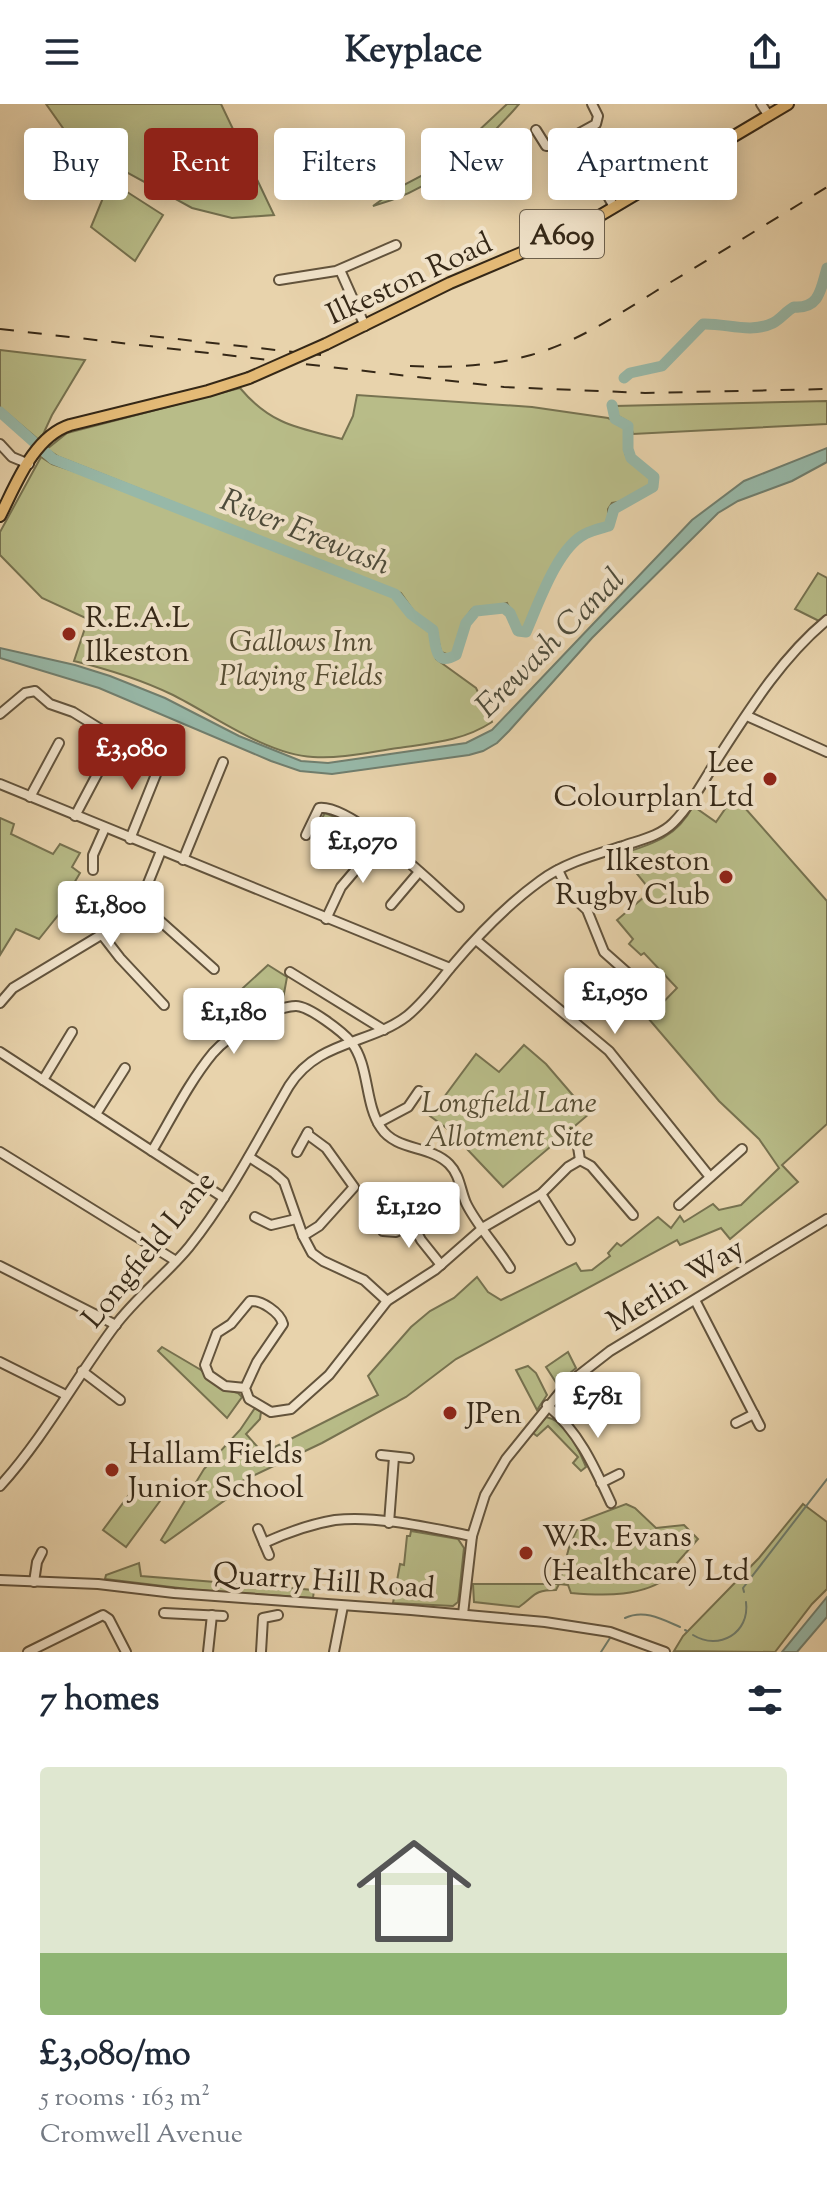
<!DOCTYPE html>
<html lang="en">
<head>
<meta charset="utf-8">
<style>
	body { margin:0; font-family:"Sorts Mill Goudy",serif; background:#f6f6f7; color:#1f2937; height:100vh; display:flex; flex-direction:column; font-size:30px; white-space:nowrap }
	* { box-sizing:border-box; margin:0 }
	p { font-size:26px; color:#747a83 }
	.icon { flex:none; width:44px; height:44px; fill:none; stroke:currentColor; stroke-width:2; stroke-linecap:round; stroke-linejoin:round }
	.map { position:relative; height:1548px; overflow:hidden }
	.drawer { display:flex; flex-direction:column; background:#fff; flex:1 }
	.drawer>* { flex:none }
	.guide { position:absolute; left:24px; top:24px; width:780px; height:72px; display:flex; gap:16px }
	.price { position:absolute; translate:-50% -68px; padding:0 18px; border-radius:8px; background:#fff; color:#222; font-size:26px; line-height:52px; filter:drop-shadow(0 2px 4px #0008) }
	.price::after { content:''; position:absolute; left:50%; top:48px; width:24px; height:18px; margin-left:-12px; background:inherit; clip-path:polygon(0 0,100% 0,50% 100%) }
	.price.on { background:#8f2418; color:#fff }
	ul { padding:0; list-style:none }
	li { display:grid; align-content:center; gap:16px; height:424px; padding:0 40px }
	li span { display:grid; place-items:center; height:248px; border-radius:8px; color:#555 }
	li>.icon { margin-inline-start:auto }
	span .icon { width:144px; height:144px; fill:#fffc; stroke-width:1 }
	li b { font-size:34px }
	h2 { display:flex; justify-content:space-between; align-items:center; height:96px; padding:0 40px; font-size:34px }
	.tag { padding:0 28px; border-radius:8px; background:#fff; box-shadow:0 4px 20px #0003; font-size:28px; line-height:72px }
	.tag.on { background:#8f2418; color:#fff }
	header { display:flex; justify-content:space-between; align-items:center; height:104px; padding:0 40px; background:#fff; font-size:36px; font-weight:700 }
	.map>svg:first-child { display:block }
	.green { fill:#b8bc88; stroke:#767250; stroke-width:2 }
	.water { fill:#97b8a8; stroke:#707e6e; stroke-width:2 }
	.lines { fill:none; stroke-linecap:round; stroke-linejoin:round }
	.stream { stroke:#707e6e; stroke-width:2 }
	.river { stroke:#97b8a8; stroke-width:11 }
	.minor-casing { stroke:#62533c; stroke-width:12 }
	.major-casing { stroke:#352817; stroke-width:14 }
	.minor { stroke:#f0e2c9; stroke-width:8 }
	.major { stroke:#e4ba76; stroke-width:10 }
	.rail { stroke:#352817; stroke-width:2; stroke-dasharray:14 14; stroke-linecap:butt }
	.major-bridge-casing { stroke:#352817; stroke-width:14; stroke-linecap:butt }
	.major-bridge { stroke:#e4ba76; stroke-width:10 }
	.poi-dot { fill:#8f2418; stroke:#f0e2c9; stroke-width:3 }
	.labels { text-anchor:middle; stroke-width:8; stroke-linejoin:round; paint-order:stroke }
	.shield { fill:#f0e2c9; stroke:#6d604c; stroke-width:2 }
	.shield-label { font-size:28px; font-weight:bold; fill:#352817 }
	.street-label { font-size:30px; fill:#352817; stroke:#f0e2c9 }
	.poi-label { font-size:30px; fill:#352817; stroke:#f0e2c9; text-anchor:start }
	.park-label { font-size:30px; font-style:italic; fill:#564d33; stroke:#f0e2c9 }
	.water-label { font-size:32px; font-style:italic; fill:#4e4c3b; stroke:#f0e2c9 }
</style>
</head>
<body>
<header><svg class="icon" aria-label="menu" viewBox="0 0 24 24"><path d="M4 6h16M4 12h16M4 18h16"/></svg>Keyplace<svg class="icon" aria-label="share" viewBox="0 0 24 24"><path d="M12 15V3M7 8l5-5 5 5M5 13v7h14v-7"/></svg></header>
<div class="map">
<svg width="827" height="1548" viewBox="0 0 827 1548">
	<rect width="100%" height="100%" fill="#e8d3ac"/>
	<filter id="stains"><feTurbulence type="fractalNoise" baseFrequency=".0025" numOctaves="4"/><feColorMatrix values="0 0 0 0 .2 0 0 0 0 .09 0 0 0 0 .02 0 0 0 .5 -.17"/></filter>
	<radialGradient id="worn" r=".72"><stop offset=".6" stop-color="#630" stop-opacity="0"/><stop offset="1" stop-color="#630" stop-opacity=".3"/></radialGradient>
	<g class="green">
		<polygon points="46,0 221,0 274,111 232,114 192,104 115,62 70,34"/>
		<path d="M507,0h12c-38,45 -88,87 -146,102l25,-18 44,-23z"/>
		<polygon points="110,77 163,111 135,157 91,123"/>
		<polygon points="0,246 85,256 52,311 40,337 0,303"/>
		<path d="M240,284c31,37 59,40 102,51l11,-23 4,-21 175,12 76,11 18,9 -1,27 26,21 2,7 -24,18 -17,3 -4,6v14c-8,4 -17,4 -25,8 -30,15 -43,72 -59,98l-5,-1 -12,-25 -16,5 -19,1c-12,14 -9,34 -20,47l-11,-4 -5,-23 -21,-16 -14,-20 -342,-136 -12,-8 20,-16z"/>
		<polygon points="827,297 827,320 633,330 630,319 615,310 615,302"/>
		<path d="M41,353l11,7 43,14 302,120 17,21 17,14 5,26 40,29 16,34c-29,19 -60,21 -94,26 -28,4 -57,11 -85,9 -46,-2 -100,-42 -140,-62 -31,-15 -66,-26 -99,-34l14,-42 -46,-21 -42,-43v-23z"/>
		<polygon points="818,469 827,474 827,510 819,517 795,505"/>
		<path d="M732,695l13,9 82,93v223l-45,41 16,17 -68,57 -9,-11 -41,17 -3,-5 -221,119 -50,38 -84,46 -82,39 -5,11 -70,50 -4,-3 43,-71 36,-39 15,-22 6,4 -1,7 -14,15 17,19 115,-58 -10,-19 43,-49 19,-16 24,-13 23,-21 11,15 13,8 75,-37 5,8 11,-1 18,-14 -2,-3 9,-10 4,3 37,-29 13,11 9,-12 4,6 29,-18 6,6 22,-5 38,-37 -20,-29 -40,-38 -71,-83 29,-30 -33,-35 -3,2 -12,-11 4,-5 -16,-19 34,-29 -30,-37c32,-10 56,-17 72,-48l23,16z"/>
		<polygon points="325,709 347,718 330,734 314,727"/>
		<polygon points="0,714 14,720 11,730 53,750 60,740 80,749 72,763 80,769 67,791 71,795 39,835 16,825 0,851"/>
		<path d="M268,861l19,12 -4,22c-9,4 -17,1 -26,1 -28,1 -43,11 -62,31l-6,-6 9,-10 34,-17z"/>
		<polygon points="524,941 546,960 589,1010 503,1083 449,1026 430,1012 476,950 499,968"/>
		<polygon points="162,1243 201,1266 223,1285 238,1289 242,1293 227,1314 158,1247"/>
		<polygon points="568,1248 576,1264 557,1280 546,1263"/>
		<polygon points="528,1262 536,1269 547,1291 537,1306 516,1266"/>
		<path d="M546,1313c22,4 32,32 40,50l-5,4 -8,-8 5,-6 -30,-31 -11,10 -4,-3z"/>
		<polygon points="137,1380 160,1397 126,1443 103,1426"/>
		<path d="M626,1400l9,4 21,20 28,-3 14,14 -29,33 1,4c-27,21 -65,20 -99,17l-3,-8 -9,-1 -3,6c-23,0 -21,6 -37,17l-45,-5 -1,-18h86l11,-40 11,-23z"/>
		<polygon points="803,1400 827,1418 827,1485 812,1500 775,1548 674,1547 683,1532 759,1454"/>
		<polygon points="411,1427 458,1435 464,1444 459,1491 458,1498 453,1502 393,1499 400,1460 404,1461 407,1432 410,1432"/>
		<polygon points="139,1459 141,1472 314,1486 313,1494 196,1486 105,1475 106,1471"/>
	</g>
	<g class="water">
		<polygon points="827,344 827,358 792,377 738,397 718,409 592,534 509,627 497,639 483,647 469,651 332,670 300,667 271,657 99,584 0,554 0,544 75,561 110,572 165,594 239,632 301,657 328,659 466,639 492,626 692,416 744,377"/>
		<polygon points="827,1493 827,1513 797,1548 782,1548"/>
	</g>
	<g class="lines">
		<g class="stream">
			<polyline points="744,1488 743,1484 827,1375"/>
			<path d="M625,1514c19,-9 37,1 55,9"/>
			<polyline points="685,1526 687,1527"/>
			<path d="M693,1531c26,16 57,-2 53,-33"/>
			<polyline points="601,1548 610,1534"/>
		</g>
		<g class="river">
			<path d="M624,274l6,-5 32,-7 41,-42c23,-1 47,10 70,-1 8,-4 13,-12 21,-16 26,2 27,-19 33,-39"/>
			<path d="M0,308l53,47 342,135 16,20 22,16c3,15 1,37 23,25l10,-32 10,-12 28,-3 6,5 8,18 8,1c12,-27 31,-84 59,-98 7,-4 17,-6 24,-8l5,-17 39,-22 1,-10 -23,-19 -3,-9v-23l-13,-7 -3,-14"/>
		</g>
		<defs>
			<g id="minor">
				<polyline points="761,0 769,12"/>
				<polyline points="536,26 546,42 556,42 596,20 598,12 592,0"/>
				<polyline points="577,30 588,56 614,103"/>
				<polyline points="340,166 365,222"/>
				<polyline points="279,176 336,167 396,141"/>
				<polyline points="0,340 12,353 29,360"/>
				<polyline points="0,610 25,589 35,587 50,600 73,608 115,634"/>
				<polyline points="747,612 827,648"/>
				<polyline points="110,643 118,627"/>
				<polyline points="0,680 450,864"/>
				<polyline points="30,693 59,639"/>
				<polyline points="75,712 102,661"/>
				<path d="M306,731l13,-27c33,-4 113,76 140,99"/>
				<polyline points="130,735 163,653"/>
				<polyline points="183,756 223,658"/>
				<polyline points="93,766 93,751 105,724"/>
				<polyline points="558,766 569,789 587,806 604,848 639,879"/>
				<polyline points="140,799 214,865"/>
				<polyline points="391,801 419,768"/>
				<polyline points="326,815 341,783 381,736"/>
				<polyline points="103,832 120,854 164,901"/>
				<polyline points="476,836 609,947 710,1073"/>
				<polyline points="290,868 384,926"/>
				<polyline points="634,885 645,873"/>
				<polyline points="0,899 13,884 129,814 140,799 161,747"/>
				<polyline points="0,948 224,1094"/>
				<polyline points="43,976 72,928"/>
				<polyline points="96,1010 125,964"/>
				<polyline points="378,1019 408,1003 419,987"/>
				<polyline points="578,1043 580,1056 591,1062 633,1111"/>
				<path d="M152,1047c19,-32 37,-69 61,-98 15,-17 60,-47 83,-47 13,0 47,26 55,36 19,24 13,61 30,86 15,23 49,17 68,36 11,11 11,25 17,39 10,21 31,44 44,65"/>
				<polyline points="0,1048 176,1157"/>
				<polyline points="297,1048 308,1028"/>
				<polyline points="249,1053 274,1069 284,1078 303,1132 312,1149 323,1157 364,1176 387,1197"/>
				<polyline points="541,1090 570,1136"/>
				<polyline points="679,1101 742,1045"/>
				<polyline points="408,1111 421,1136 441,1161"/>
				<polyline points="255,1113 271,1121 296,1115"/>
				<polyline points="383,1127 396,1128 412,1120"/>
				<polyline points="303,1132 319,1122 354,1083 326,1044 307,1030"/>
				<polyline points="0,1162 116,1221"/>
				<polyline points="695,1196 760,1322"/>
				<polyline points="0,1258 66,1291"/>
				<polyline points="82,1267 120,1296"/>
				<path d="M245,1284l12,-26 26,-38c-3,-12 -22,-24 -33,-23l-19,23 -14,9 -12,32 4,10 16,11 20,2 4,11 22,13 20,-3 38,-34 58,-74 48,-31 49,-43 57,-33 27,-27 12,-7"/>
				<path d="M547,1301c32,27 47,61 64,98"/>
				<polyline points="736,1319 754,1310"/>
				<polyline points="381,1351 409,1354"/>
				<polyline points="601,1379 619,1370"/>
				<path d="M0,1382c43,-47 76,-108 114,-159 22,-30 52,-52 75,-80 40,-50 68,-106 100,-161 29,-46 80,-41 118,-70 18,-15 30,-32 45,-50 26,-31 55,-61 88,-85 24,-18 54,-26 83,-35 17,-6 37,-10 50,-23 18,-18 31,-43 45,-65 31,-48 64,-101 109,-138"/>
				<polyline points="389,1419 394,1353"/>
				<polyline points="258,1425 269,1451"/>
				<path d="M264,1439c22,-10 47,-19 71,-23 41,-5 96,8 137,16"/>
				<polyline points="0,1476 98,1480 174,1489 411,1506 545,1518 610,1528 665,1548"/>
				<polyline points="34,1478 37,1458 42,1448"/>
				<polyline points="164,1509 223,1512"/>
				<polyline points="463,1510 472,1432 485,1391 506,1355 565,1282 610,1247 827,1115"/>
				<polyline points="28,1548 103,1511 109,1515 126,1548"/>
				<polyline points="208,1548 212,1511"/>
				<polyline points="261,1548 263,1514 278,1511"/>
				<polyline points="334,1548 343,1502"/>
			</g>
			<g id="major">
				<polyline points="326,240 450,179 540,141 601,111 788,0"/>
				<path d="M0,412c16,-31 33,-79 70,-91l138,-34 41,-13"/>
			</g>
		</defs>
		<use href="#minor" class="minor-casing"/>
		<use href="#major" class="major-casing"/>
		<use href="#minor" class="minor"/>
		<use href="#major" class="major"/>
		<g class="rail">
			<polyline points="0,225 504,283 645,289 827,285"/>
			<polyline points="150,232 321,251"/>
			<path d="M410,262c41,2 81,0 121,-11 47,-13 88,-41 130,-67 55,-33 111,-67 166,-101"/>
		</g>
		<defs>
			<polyline id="major-bridge" points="249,274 326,240"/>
		</defs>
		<use href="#major-bridge" class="major-bridge-casing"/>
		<use href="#major-bridge" class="major-bridge"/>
	</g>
	<g class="poi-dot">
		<circle cx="69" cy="530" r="8"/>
		<circle cx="770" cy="675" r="8"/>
		<circle cx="726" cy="773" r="8"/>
		<circle cx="450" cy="1309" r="8"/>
		<circle cx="112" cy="1366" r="8"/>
		<circle cx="526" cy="1449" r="8"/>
	</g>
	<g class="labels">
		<rect class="shield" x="520" y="106" width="84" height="48" rx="6"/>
		<g class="shield-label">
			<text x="562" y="140">A609</text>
		</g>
		<g class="street-label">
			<text transform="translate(409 174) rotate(-25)" y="10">Ilkeston Road</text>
			<text transform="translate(148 1145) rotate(-51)" y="10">Longfield Lane</text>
			<text transform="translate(675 1180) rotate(-31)" y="10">Merlin Way</text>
			<text transform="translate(324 1476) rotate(4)" y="10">Quarry Hill Road</text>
		</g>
		<g class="poi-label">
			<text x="85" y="523">R.E.A.L<tspan x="85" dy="34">Ilkeston</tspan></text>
			<text x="754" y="668" text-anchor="end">Lee<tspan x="754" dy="34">Colourplan Ltd</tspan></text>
			<text x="710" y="766" text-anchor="end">Ilkeston<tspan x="710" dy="34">Rugby Club</tspan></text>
			<text x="466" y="1319">JPen</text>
			<text x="128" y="1359">Hallam Fields<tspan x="128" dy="34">Junior School</tspan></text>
			<text x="542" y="1442">W.R. Evans<tspan x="542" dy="34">(Healthcare) Ltd</tspan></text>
		</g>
		<g class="park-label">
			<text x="301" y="547">Gallows Inn<tspan x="301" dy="34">Playing Fields</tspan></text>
			<text x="509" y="1008">Longfield Lane<tspan x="509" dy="34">Allotment Site</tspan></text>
		</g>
		<g class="water-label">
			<text transform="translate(306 427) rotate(22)" y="11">River Erewash</text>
			<text transform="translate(549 538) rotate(-45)" y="11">Erewash Canal</text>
		</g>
	</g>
	<rect width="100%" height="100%" filter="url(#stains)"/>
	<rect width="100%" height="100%" fill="url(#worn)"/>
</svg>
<b class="price on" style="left:132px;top:688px">£3,080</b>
<b class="price" style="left:363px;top:781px">£1,070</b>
<b class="price" style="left:111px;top:845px">£1,800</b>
<b class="price" style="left:615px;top:932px">£1,050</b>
<b class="price" style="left:234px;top:952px">£1,180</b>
<b class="price" style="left:409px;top:1146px">£1,120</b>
<b class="price" style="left:598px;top:1336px">£781</b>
<div class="guide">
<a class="tag">Buy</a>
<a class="tag on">Rent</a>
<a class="tag">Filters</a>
<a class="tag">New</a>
<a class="tag">Apartment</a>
</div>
</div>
<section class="drawer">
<h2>7 homes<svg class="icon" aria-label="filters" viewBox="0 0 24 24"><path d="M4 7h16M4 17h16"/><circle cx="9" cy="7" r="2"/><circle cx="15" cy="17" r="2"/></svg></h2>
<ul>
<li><span style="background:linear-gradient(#dfe7d0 75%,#8fb573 0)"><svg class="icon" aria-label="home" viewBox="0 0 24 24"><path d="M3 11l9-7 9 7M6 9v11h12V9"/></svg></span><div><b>£3,080/mo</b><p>5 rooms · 163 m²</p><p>Cromwell Avenue</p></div></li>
</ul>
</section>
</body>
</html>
